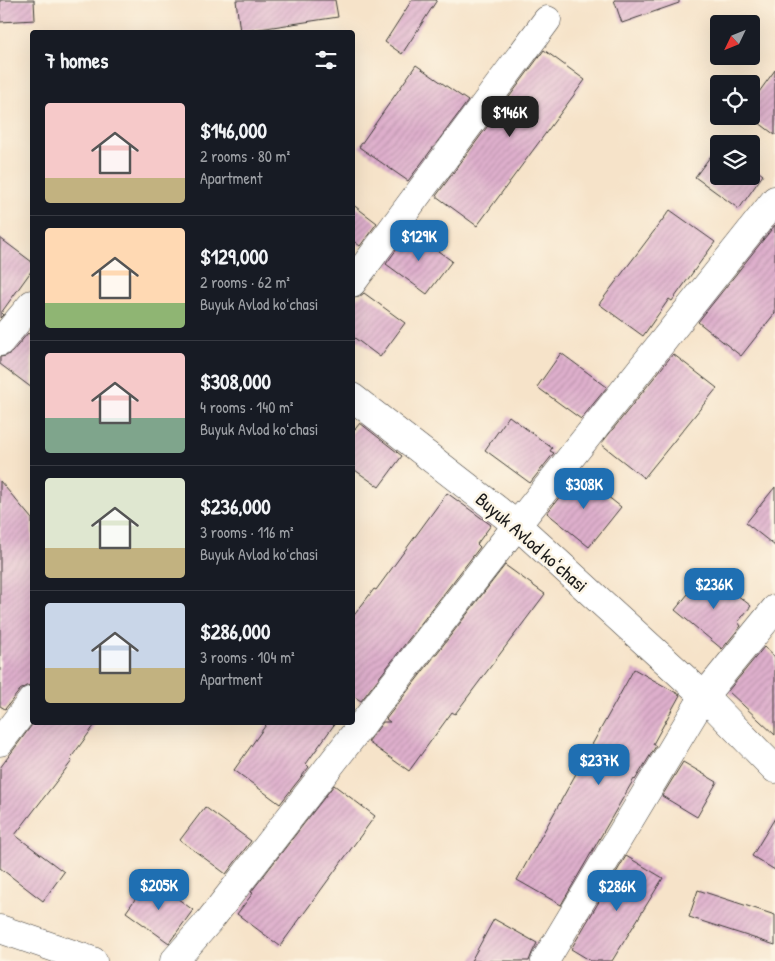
<!DOCTYPE html>
<html lang="en">
<head>
<meta charset="utf-8">
<style>
	body { margin:0; font-family:"Patrick Hand",sans-serif; background:#242831; color:#f1f3f6; height:100vh; display:flex; flex-direction:column; font-size:19px; white-space:nowrap }
	* { box-sizing:border-box; margin:0 }
	p { font-size:16px; color:#9ea1a6 }
	.icon { flex:none; width:28px; height:28px; fill:none; stroke:currentColor; stroke-width:2; stroke-linecap:round; stroke-linejoin:round }
	.map { position:relative; flex:1; overflow:hidden }
	.drawer { position:absolute; left:30px; top:30px; width:325px; height:695px; display:flex; flex-direction:column; background:#171b24; border-radius:5px; box-shadow:0 5px 20px #0002 }
	.drawer>* { flex:none }
	.needle { width:32px; rotate:227deg }
	.tools { position:absolute; left:710px; top:15px; display:grid; gap:10px }
	.tools a { display:grid; place-items:center; width:50px; height:50px; border-radius:5px; background:#171b24; box-shadow:0 5px 20px #0002; font-size:25px }
	.price { position:absolute; translate:-50% -42px; padding:0 11px; border-radius:10px; background:#1f6fb2; color:#fff; font-size:16px; line-height:32px; filter:drop-shadow(0 1px 2px #0008) }
	.price::after { content:''; position:absolute; left:50%; top:30px; width:15px; height:11px; margin-left:-8px; background:inherit; clip-path:polygon(0 0,100% 0,50% 100%) }
	.price.active { background:#222; color:#fff }
	ul { padding:0; list-style:none }
	li { display:flex; align-items:center; gap:15px; height:125px; padding:0 15px }
	li+li { border-top:1px solid #363941 }
	li span { display:grid; place-items:center; flex:none; width:140px; height:100px; border-radius:5px; color:#555 }
	li>.icon { margin-inline-start:auto }
	span .icon { width:60px; height:60px; fill:#fffc; stroke-width:1 }
	li b { font-size:21px }
	h2 { display:flex; justify-content:space-between; align-items:center; height:60px; padding:0 15px; font-size:21px }
	.map>svg:first-child { display:block }
	.building { fill:url(#building-hatch) }
	.lines { fill:none; stroke-linecap:round; stroke-linejoin:round }
	.minor-casing { stroke:#3d3a36; stroke-width:29 }
	.minor { stroke:#fff; stroke-width:28 }
	.labels { text-anchor:middle; stroke-width:5; stroke-linejoin:round; paint-order:stroke }
	.street-label { font-size:19px; fill:#1c1c1c; stroke:#fcf5e5 }
</style>
</head>
<body>
<div class="map">
<svg width="775" height="961" viewBox="0 0 775 961">
	<defs>
		<pattern id="building-hatch" width="6" height="6" patternUnits="userSpaceOnUse" patternTransform="scale(1.25)"><rect width="6" height="6" fill="#deafcc"/><path d="M-1 1l2-2M0 6l6-6M5 7l2-2" fill="none" stroke="#be96af"/></pattern>
	</defs>
	<rect width="100%" height="100%" fill="#fcf5e5"/>
	<filter id="ink" filterUnits="userSpaceOnUse"><feTurbulence type="fractalNoise" baseFrequency=".02" numOctaves="2"/><feDisplacementMap in="SourceGraphic" scale="10" xChannelSelector="R" yChannelSelector="G"/><feConvolveMatrix kernelMatrix="1 2 1 2 8 2 1 2 1" color-interpolation-filters="sRGB"/></filter>
	<filter id="wash" filterUnits="userSpaceOnUse"><feTurbulence type="fractalNoise" baseFrequency=".0096" numOctaves="4" result="noise"/><feDisplacementMap in="SourceGraphic" scale="20" xChannelSelector="R" yChannelSelector="G"/><feGaussianBlur stdDeviation="1.12" result="paint"/><feColorMatrix in="noise" values="0 0 0 0 0 0 0 0 0 0 0 0 0 0 0 0 0 1.4 0 .05"/><feComposite in="paint" operator="in"/></filter>
	<g filter="url(#wash)">
		<rect width="100%" height="100%" fill="#f6e3c9"/>
		<g id="blocks">
			<g class="building">
				<polygon points="0,0 34,0 35,20 0,22"/>
				<polygon points="236,0 335,0 338,17 240,32"/>
				<polygon points="412,0 437,0 402,54 385,42"/>
				<polygon points="614,0 679,0 679,3 622,23"/>
				<polygon points="544,50 585,80 477,226 436,196"/>
				<polygon points="416,65 468,101 408,181 359,147"/>
				<polygon points="775,70 775,135 750,116 751,116 751,103"/>
				<polygon points="719,145 719,176 751,176 751,166 763,175 739,209 695,177"/>
				<polygon points="352,204 377,223 360,246 352,240"/>
				<polygon points="670,210 715,242 672,301 669,299 643,336 599,304"/>
				<polygon points="775,225 775,313 741,356 698,322"/>
				<polygon points="410,231 452,261 427,294 386,264"/>
				<polygon points="0,238 32,262 32,270 1,313 3,315 0,318"/>
				<polygon points="364,293 405,323 380,357 352,336 352,298 359,297"/>
				<polygon points="28,333 32,337 32,388 0,364 0,357 6,356 12,352"/>
				<polygon points="561,353 607,387 581,419 537,387"/>
				<polygon points="673,354 717,388 644,478 601,444"/>
				<polygon points="509,416 552,448 550,451 554,453 530,483 485,450"/>
				<polygon points="360,423 402,456 379,487 352,468 352,433"/>
				<polygon points="578,473 621,507 589,547 547,513"/>
				<polygon points="0,481 32,519 32,685 26,686 20,690 5,709 0,706"/>
				<polygon points="775,487 775,546 746,523"/>
				<polygon points="447,493 491,525 477,544 480,547 361,701 352,695 352,618 374,589 376,590"/>
				<polygon points="505,565 545,594 455,714 452,712 409,771 368,742 383,722 390,722 386,719"/>
				<polygon points="705,573 711,578 713,576 751,606 738,622 741,626 722,649 675,610"/>
				<polygon points="764,647 775,657 775,735 728,691"/>
				<polygon points="634,669 680,695 653,744 656,746 635,780 634,779 561,905 517,880"/>
				<polygon points="34,722 97,722 70,759 72,761 15,835 64,872 43,901 0,868 0,768"/>
				<polygon points="268,722 336,722 306,764 309,767 280,804 234,770"/>
				<polygon points="683,762 717,782 697,817 662,796"/>
				<polygon points="334,785 375,816 280,946 237,914 253,893 251,892"/>
				<polygon points="205,807 251,841 226,874 180,840"/>
				<polygon points="775,818 775,870 752,856"/>
				<polygon points="626,856 663,878 612,961 591,961 571,949"/>
				<polygon points="150,878 193,910 169,943 126,912"/>
				<polygon points="698,890 775,915 775,945 689,917"/>
				<polygon points="494,919 537,943 532,953 529,961 471,961"/>
			</g>
		</g>
	</g>
	<g filter="url(#ink)">
		<use href="#blocks" fill-opacity="0" stroke="#3d3a36" stroke-width="1"/>
		<g class="lines">
			<defs>
				<g id="minor">
					<polyline points="352,283 547,20"/>
					<polyline points="0,342 32,304"/>
					<polyline points="352,397 517,525 704,696 775,769"/>
					<polyline points="0,742 32,700"/>
					<polyline points="0,929 93,961"/>
					<polyline points="174,961 210,920 517,525 775,200"/>
					<polyline points="545,961 704,696 775,609"/>
				</g>
			</defs>
			<use href="#minor" class="minor-casing"/>
			<use href="#minor" class="minor"/>
		</g>
	</g>
	<g class="labels">
		<g class="street-label">
			<text transform="translate(532 542) rotate(41)" y="7">Buyuk Avlod koʻchasi</text>
		</g>
	</g>
</svg>
<div class="tools">
<a><svg class="needle" viewBox="-14 -14 28 28"><path d="M0-13l5 13h-10z" fill="#e53935"/><path d="M0 13l5-13h-10z" fill="#9ea1a6"/></svg></a>
<a><svg class="icon" aria-label="locate" viewBox="0 0 24 24"><circle cx="12" cy="12" r="6"/><path d="M12 2v4M12 18v4M2 12h4M18 12h4"/></svg></a>
<a><svg class="icon" aria-label="layers" viewBox="0 0 24 24"><path d="M12 4l9 5-9 5-9-5zM3 14l9 5 9-5"/></svg></a>
</div>
<b class="price active" style="left:510px;top:138px">$146K</b>
<b class="price" style="left:419px;top:262px">$129K</b>
<b class="price" style="left:584px;top:510px">$308K</b>
<b class="price" style="left:714px;top:610px">$236K</b>
<b class="price" style="left:599px;top:786px">$237K</b>
<b class="price" style="left:159px;top:911px">$205K</b>
<b class="price" style="left:617px;top:912px">$286K</b>
<section class="drawer">
<h2>7 homes<svg class="icon" aria-label="filters" viewBox="0 0 24 24"><path d="M4 7h16M4 17h16"/><circle cx="9" cy="7" r="2"/><circle cx="15" cy="17" r="2"/></svg></h2>
<ul>
<li><span style="background:linear-gradient(#f6c9c9 75%,#c2b280 0)"><svg class="icon" aria-label="home" viewBox="0 0 24 24"><path d="M3 11l9-7 9 7M6 9v11h12V9"/></svg></span><div><b>$146,000</b><p>2 rooms · 80 m²</p><p>Apartment</p></div></li>
<li><span style="background:linear-gradient(#ffd9b3 75%,#8fb573 0)"><svg class="icon" aria-label="home" viewBox="0 0 24 24"><path d="M3 11l9-7 9 7M6 9v11h12V9"/></svg></span><div><b>$129,000</b><p>2 rooms · 62 m²</p><p>Buyuk Avlod koʻchasi</p></div></li>
<li><span style="background:linear-gradient(#f6c9c9 65%,#7fa58c 0)"><svg class="icon" aria-label="home" viewBox="0 0 24 24"><path d="M3 11l9-7 9 7M6 9v11h12V9"/></svg></span><div><b>$308,000</b><p>4 rooms · 140 m²</p><p>Buyuk Avlod koʻchasi</p></div></li>
<li><span style="background:linear-gradient(#dfe7d0 70%,#c2b280 0)"><svg class="icon" aria-label="home" viewBox="0 0 24 24"><path d="M3 11l9-7 9 7M6 9v11h12V9"/></svg></span><div><b>$236,000</b><p>3 rooms · 116 m²</p><p>Buyuk Avlod koʻchasi</p></div></li>
<li><span style="background:linear-gradient(#c9d6e8 65%,#c2b280 0)"><svg class="icon" aria-label="home" viewBox="0 0 24 24"><path d="M3 11l9-7 9 7M6 9v11h12V9"/></svg></span><div><b>$286,000</b><p>3 rooms · 104 m²</p><p>Apartment</p></div></li>
</ul>
</section>
</div>
</body>
</html>
